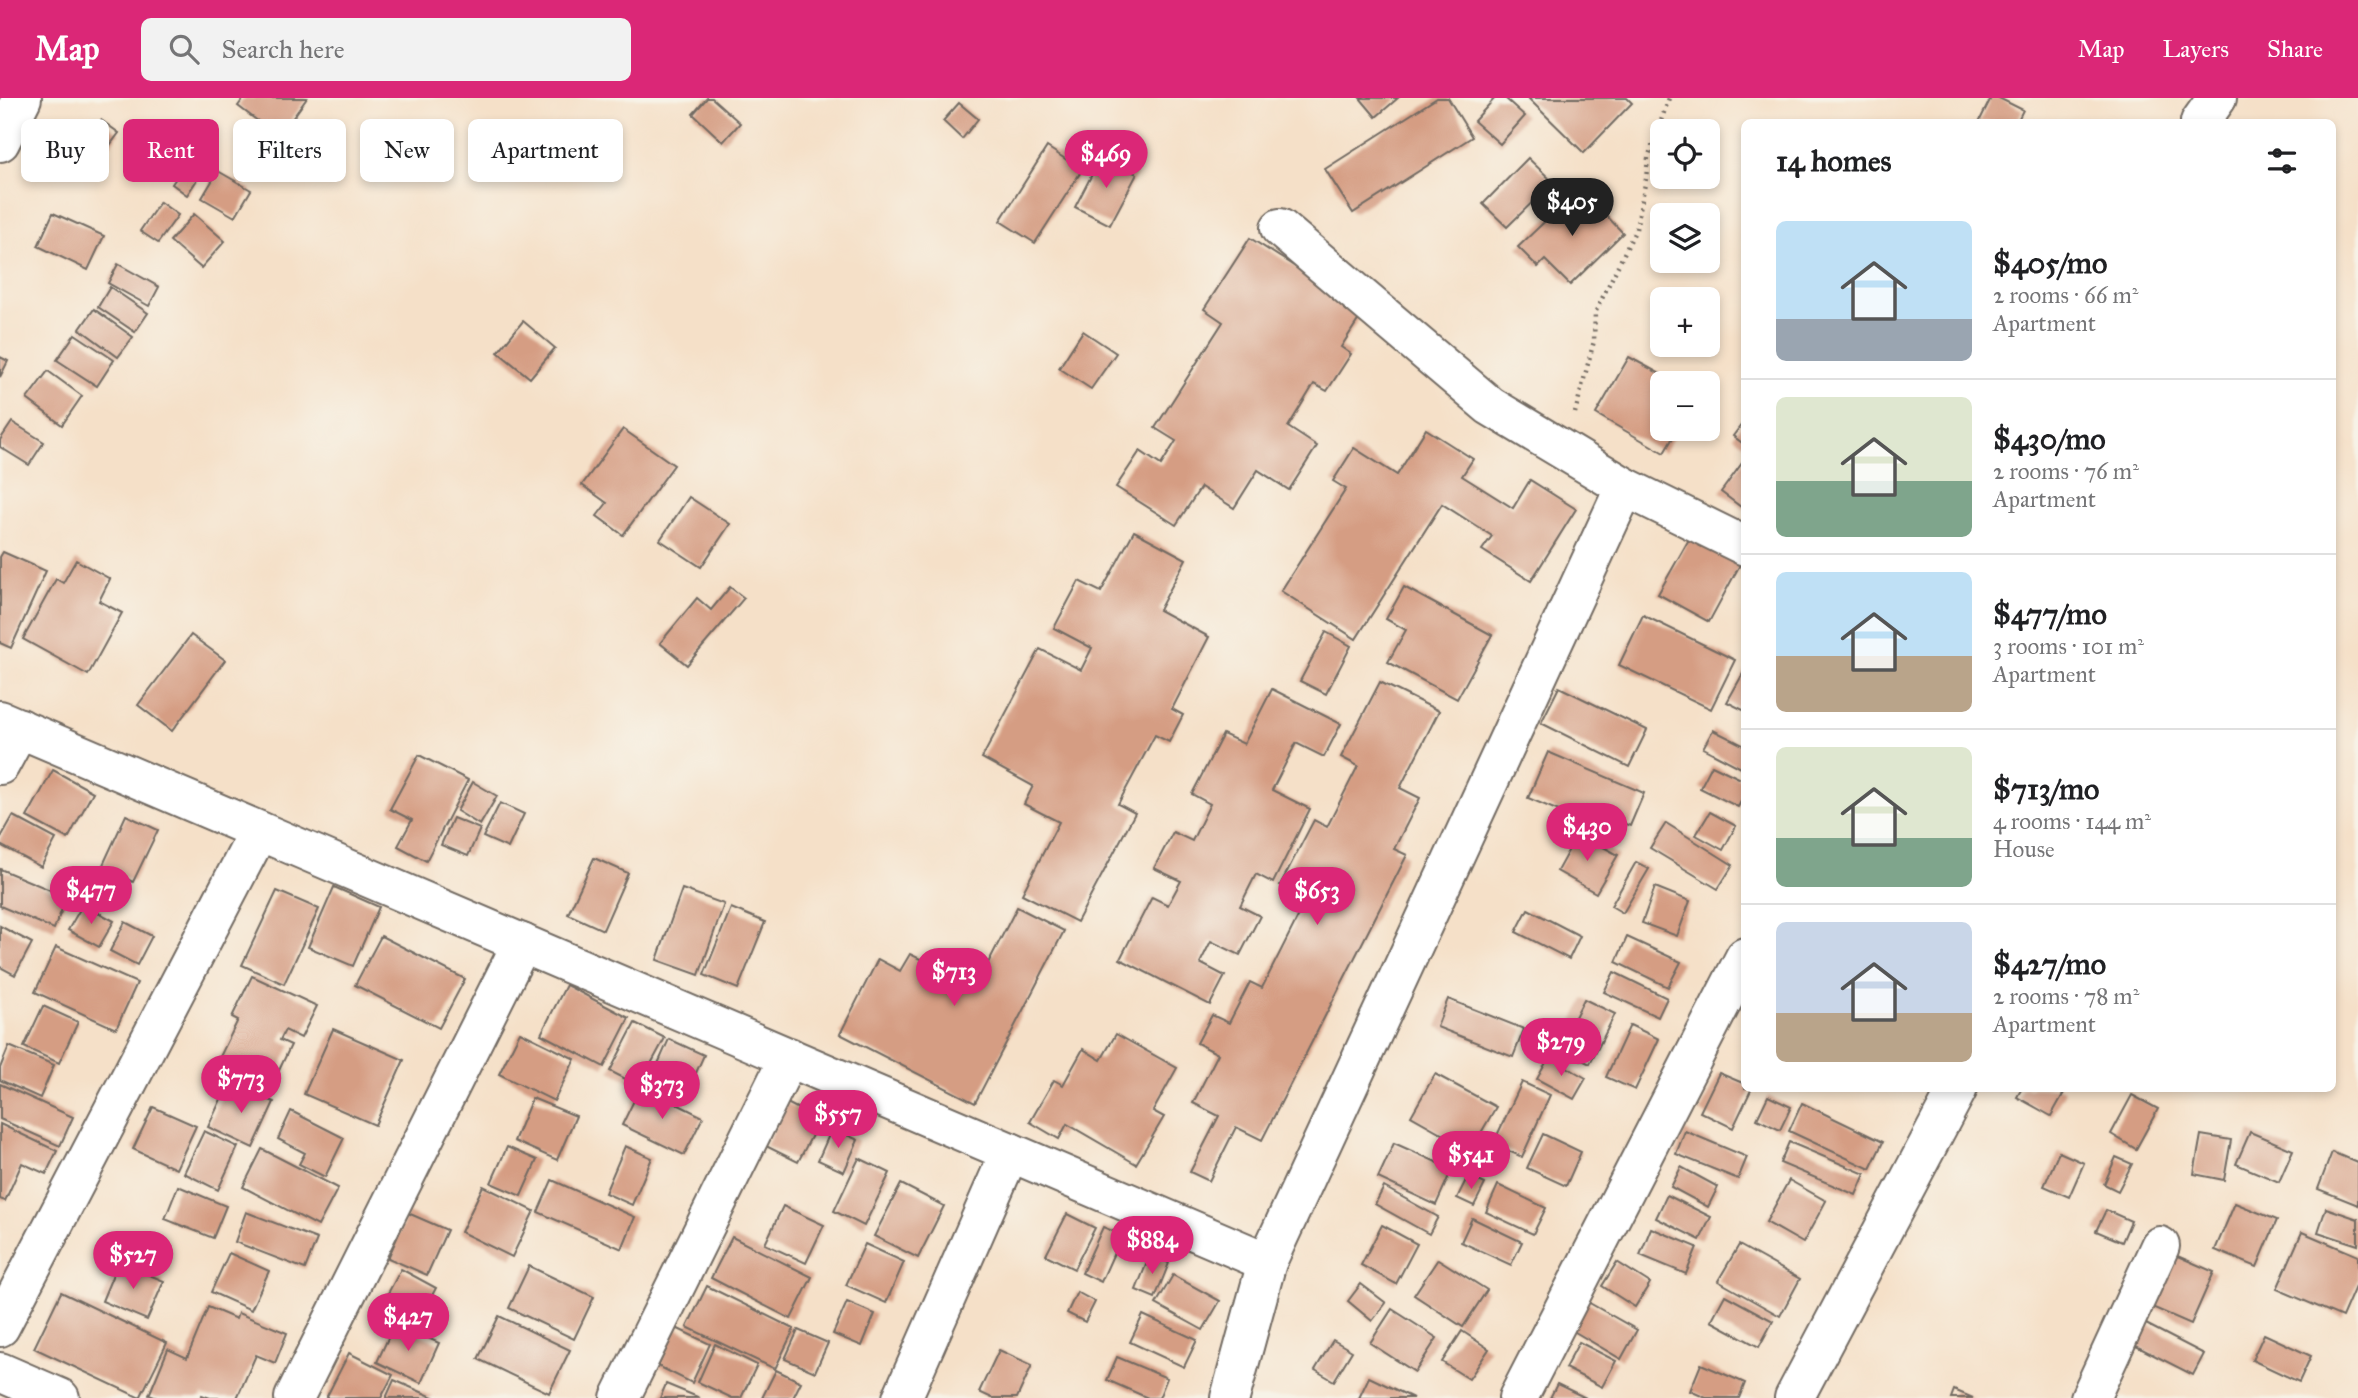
<!DOCTYPE html>
<html lang="en">
<head>
<meta charset="utf-8">
<style>
	body { margin:0; font-family:"IM FELL Great Primer",serif; background:#f2f2f2; color:#202124; height:100vh; display:flex; flex-direction:column; font-size:26px; white-space:nowrap }
	* { box-sizing:border-box; margin:0 }
	p { font-size:23px; color:#757577 }
	.icon { flex:none; width:38px; height:38px; fill:none; stroke:currentColor; stroke-width:2; stroke-linecap:round; stroke-linejoin:round }
	.map { position:relative; flex:1; overflow:hidden }
	.panel { position:absolute; left:1741px; top:21px; width:595px; height:973px; display:flex; flex-direction:column; background:#fff; border-radius:10px; box-shadow:0 4px 10px #0003 }
	.panel>* { flex:none }
	.guide { position:absolute; left:21px; top:21px; width:665px; height:63px; display:flex; gap:14px }
	.tools { position:absolute; left:1650px; top:21px; display:grid; gap:14px }
	.tools a { display:grid; place-items:center; width:70px; height:70px; border-radius:10px; background:#fff; box-shadow:0 4px 10px #0003; font-size:35px }
	.price { position:absolute; translate:-50% -60px; padding:0 16px; border-radius:24px; background:#db2777; color:#fff; font-size:23px; line-height:46px; filter:drop-shadow(0 2px 4px #0008) }
	.price::after { content:''; position:absolute; left:50%; top:42px; width:21px; height:16px; margin-left:-10px; background:inherit; clip-path:polygon(0 0,100% 0,50% 100%) }
	.price.on { background:#222; color:#fff }
	ul { padding:0; list-style:none }
	li { display:flex; align-items:center; gap:21px; height:175px; padding:0 35px }
	li+li { border-top:2px solid #e0e0e0 }
	li span { display:grid; place-items:center; flex:none; width:196px; height:140px; border-radius:10px; color:#555 }
	li>.icon { margin-inline-start:auto }
	span .icon { width:84px; height:84px; fill:#fffc; stroke-width:1 }
	li b { font-size:30px }
	h2 { display:flex; justify-content:space-between; align-items:center; height:84px; padding:0 35px; font-size:30px }
	.chip { padding:0 24px; border-radius:10px; background:#fff; box-shadow:0 4px 10px #0003; font-size:24px; line-height:63px }
	.chip.on { background:#db2777; color:#fff }
	header { display:flex; align-items:center; gap:42px; box-sizing:border-box; height:98px; padding:0 35px; background:#db2777; color:#fff }
	header strong { font-size:33px }
	nav { display:flex; gap:38px; margin-inline-start:auto; font-size:24px }
	.search { width:490px; height:63px; background:#f2f2f2; display:flex; align-items:center; gap:18px; box-sizing:border-box; padding:0 24px; border-radius:10px; color:#757577; font-size:26px }
	.map>svg:first-child { display:block }
	.building { fill:#d59d83 }
	.lines { fill:none; stroke-linecap:round; stroke-linejoin:round }
	.street-casing { stroke:#726a62; stroke-width:42 }
	.path { stroke:#726a62; stroke-width:4.5; stroke-dasharray:2 5; stroke-linecap:butt }
	.street { stroke:#fff; stroke-width:38 }
</style>
</head>
<body>
<header>
<strong>Map</strong>
<div class="search"><svg class="icon" aria-label="search" viewBox="0 0 24 24"><circle cx="10" cy="10" r="6"/><path d="M15 15l6 6"/></svg>Search here</div>
<nav><a>Map</a><a>Layers</a><a>Share</a></nav>
</header>
<div class="map">
<svg width="2358" height="1300" viewBox="0 0 2358 1300">
	<rect width="100%" height="100%" fill="#f7f3e8"/>
	<filter id="ink" filterUnits="userSpaceOnUse"><feTurbulence type="fractalNoise" baseFrequency=".0143" numOctaves="2"/><feDisplacementMap in="SourceGraphic" scale="14" xChannelSelector="R" yChannelSelector="G"/><feConvolveMatrix kernelMatrix="1 2 1 2 8 2 1 2 1" color-interpolation-filters="sRGB"/></filter>
	<filter id="wash" filterUnits="userSpaceOnUse"><feTurbulence type="fractalNoise" baseFrequency=".00686" numOctaves="4" result="noise"/><feDisplacementMap in="SourceGraphic" scale="28" xChannelSelector="R" yChannelSelector="G"/><feGaussianBlur stdDeviation="1.57" result="paint"/><feColorMatrix in="noise" values="0 0 0 0 0 0 0 0 0 0 0 0 0 0 0 0 0 1.4 0 .05"/><feComposite in="paint" operator="in"/></filter>
	<g filter="url(#wash)">
		<rect width="100%" height="100%" fill="#f5e0c8"/>
		<g id="blocks">
			<g class="building">
				<polygon points="244,0 307,0 279,39 238,8"/>
				<polygon points="707,0 712,0 740,25 723,44 693,16"/>
				<polygon points="1360,0 1398,0 1376,19"/>
				<polygon points="1437,0 1448,0 1472,39 1353,115 1325,71"/>
				<polygon points="1495,0 1505,0 1525,18 1500,46 1474,23"/>
				<polygon points="1531,0 1627,0 1632,5 1584,55 1529,1"/>
				<polygon points="1991,0 1999,0 2023,12 2017,24 1979,24"/>
				<polygon points="959,5 978,21 962,41 943,23"/>
				<polygon points="101,22 119,35 101,59 83,46"/>
				<polygon points="1047,49 1082,72 1035,145 1000,123"/>
				<polygon points="1102,57 1137,76 1110,127 1075,109"/>
				<polygon points="1528,60 1553,84 1507,129 1483,106"/>
				<polygon points="189,61 204,71 187,97 172,86"/>
				<polygon points="218,73 251,92 235,119 202,100"/>
				<polygon points="1580,90 1623,135 1570,187 1545,162 1538,169 1518,149"/>
				<polygon points="160,104 178,117 158,145 140,133"/>
				<polygon points="53,115 104,138 88,172 38,148"/>
				<polygon points="194,116 225,143 201,170 170,143"/>
				<polygon points="1250,140 1364,213 1341,249 1351,256 1327,293 1314,286 1288,329 1317,348 1289,392 1258,372 1234,410 1201,389 1176,427 1116,389 1140,353 1161,367 1176,343 1155,330 1223,224 1204,211"/>
				<polygon points="118,166 159,189 149,208 108,185"/>
				<polygon points="110,189 148,215 135,234 98,209"/>
				<polygon points="94,211 133,239 118,259 80,231"/>
				<polygon points="523,223 555,250 530,280 498,254"/>
				<polygon points="1083,233 1116,255 1091,291 1059,270"/>
				<polygon points="75,236 114,262 97,288 57,262"/>
				<polygon points="0,259 8,263 0,279"/>
				<polygon points="1629,259 1677,285 1662,285 1662,331 1678,331 1664,355 1596,316"/>
				<polygon points="48,273 82,298 62,327 27,301"/>
				<polygon points="1745,322 1745,347 1733,338"/>
				<polygon points="12,324 44,344 29,367 0,349 0,342"/>
				<polygon points="623,331 674,367 623,437 597,418 607,405 582,387"/>
				<polygon points="1426,331 1473,361 1462,378 1513,410 1530,382 1576,411 1531,483 1482,452 1492,438 1442,406 1356,541 1281,493 1346,391 1333,383 1354,350 1397,377"/>
				<polygon points="1745,361 1745,412 1721,394"/>
				<polygon points="689,399 730,426 701,469 660,442"/>
				<polygon points="1134,433 1186,461 1159,512 1209,539 1172,611 1183,617 1169,644 1155,637 1118,706 1135,715 1077,824 1022,796 1059,724 1024,706 1033,688 982,660 1040,551 1081,572 1092,550 1054,530 1079,483 1101,494"/>
				<polygon points="1692,436 1742,463 1709,524 1658,496"/>
				<polygon points="3,454 46,473 11,550 0,545 0,459"/>
				<polygon points="76,462 110,481 99,503 122,515 88,577 23,541 56,481 63,485"/>
				<polygon points="730,489 744,500 687,567 660,545 697,500 711,512"/>
				<polygon points="1404,489 1492,537 1457,601 1388,564 1406,532 1386,521"/>
				<polygon points="1643,517 1735,562 1711,611 1619,567"/>
				<polygon points="1326,534 1351,548 1326,596 1300,583"/>
				<polygon points="191,537 225,562 172,633 138,607"/>
				<polygon points="1745,572 1745,613 1727,604"/>
				<polygon points="1380,584 1439,613 1400,690 1420,700 1394,751 1407,757 1262,1042 1236,1029 1209,1083 1190,1074 1219,1018 1193,1005 1218,956 1197,945 1212,917 1229,925 1250,884 1262,890 1307,801 1280,787 1314,722 1327,729 1358,668 1341,659"/>
				<polygon points="1559,589 1647,632 1629,669 1541,625"/>
				<polygon points="1272,591 1341,626 1324,659 1296,645 1272,692 1310,711 1273,785 1256,776 1240,808 1260,818 1240,857 1211,843 1200,865 1225,878 1210,907 1120,861 1152,799 1168,807 1181,783 1154,770 1173,734 1192,743 1210,706 1192,696 1223,636 1244,646"/>
				<polygon points="1713,632 1745,648 1745,672 1703,650"/>
				<polygon points="1548,654 1644,695 1630,728 1590,711 1585,724 1528,700"/>
				<polygon points="419,657 468,682 426,763 398,748 412,722 390,711"/>
				<polygon points="1712,667 1745,683 1745,696 1738,709 1700,690"/>
				<polygon points="53,672 93,694 68,741 27,719"/>
				<polygon points="473,684 497,698 480,727 457,713"/>
				<polygon points="500,705 524,716 508,750 483,739"/>
				<polygon points="1710,714 1736,728 1723,752 1696,737"/>
				<polygon points="126,717 158,732 133,784 102,769"/>
				<polygon points="13,718 56,741 41,769 0,747 0,741"/>
				<polygon points="453,720 480,731 468,758 441,747"/>
				<polygon points="1666,725 1733,767 1718,791 1650,750"/>
				<polygon points="1578,735 1618,757 1596,795 1557,773"/>
				<polygon points="594,760 628,775 603,832 568,816"/>
				<polygon points="1636,764 1649,771 1623,815 1611,808"/>
				<polygon points="0,771 67,799 54,831 0,808"/>
				<polygon points="334,789 379,809 353,868 308,849"/>
				<polygon points="1655,789 1690,803 1677,838 1642,825"/>
				<polygon points="682,791 724,806 699,877 657,862"/>
				<polygon points="277,793 319,811 284,886 242,867"/>
				<polygon points="83,806 114,823 99,849 68,832"/>
				<polygon points="1017,809 1064,833 975,1005 840,936 878,861 900,873 910,856 945,873 955,856 985,871"/>
				<polygon points="731,810 765,824 738,891 704,877"/>
				<polygon points="1528,811 1580,838 1569,861 1516,834"/>
				<polygon points="125,824 152,838 137,867 110,853"/>
				<polygon points="0,828 32,845 15,877 0,869"/>
				<polygon points="381,838 465,881 439,930 355,887"/>
				<polygon points="1627,839 1681,864 1668,889 1616,864"/>
				<polygon points="56,849 137,885 116,931 35,894"/>
				<polygon points="1614,874 1667,900 1658,919 1604,894"/>
				<polygon points="252,878 317,908 301,940 285,932 280,942 291,947 267,998 213,973 238,922 232,919"/>
				<polygon points="566,887 629,920 604,969 541,936"/>
				<polygon points="1448,901 1524,931 1513,959 1437,929"/>
				<polygon points="1584,901 1615,916 1590,966 1559,951"/>
				<polygon points="43,908 78,924 59,965 24,949"/>
				<polygon points="635,925 665,940 639,988 610,973"/>
				<polygon points="1630,927 1659,941 1635,992 1606,979"/>
				<polygon points="333,931 404,962 375,1027 304,996"/>
				<polygon points="520,934 575,961 554,1003 499,976"/>
				<polygon points="1116,936 1177,970 1153,1013 1164,1019 1136,1066 1067,1026 1059,1041 1030,1024 1054,982 1063,987 1083,951 1101,962"/>
				<polygon points="669,941 704,957 688,993 653,977"/>
				<polygon points="9,948 54,967 40,1000 0,982 0,970"/>
				<polygon points="1549,959 1586,980 1574,1001 1537,981"/>
				<polygon points="1719,975 1745,986 1745,990 1752,990 1733,1030 1700,1014"/>
				<polygon points="1435,976 1496,1009 1471,1052 1411,1018"/>
				<polygon points="229,984 274,1004 253,1050 208,1029"/>
				<polygon points="1522,984 1550,997 1522,1059 1493,1046"/>
				<polygon points="0,986 73,1019 60,1048 0,1021"/>
				<polygon points="641,988 703,1019 684,1057 622,1027"/>
				<polygon points="2022,990 2060,990 2065,993 2051,1018 2017,999"/>
				<polygon points="2132,997 2158,1011 2136,1051 2111,1036"/>
				<polygon points="1768,998 1791,1009 1780,1032 1757,1021"/>
				<polygon points="532,1000 576,1018 557,1062 514,1043"/>
				<polygon points="787,1005 820,1022 798,1064 766,1048"/>
				<polygon points="1802,1005 1883,1044 1870,1071 1789,1033"/>
				<polygon points="153,1009 196,1028 176,1071 133,1051"/>
				<polygon points="291,1013 344,1040 325,1079 299,1066 305,1055 278,1041"/>
				<polygon points="0,1026 57,1053 46,1076 22,1065 5,1103 0,1101"/>
				<polygon points="832,1030 858,1042 844,1074 818,1062"/>
				<polygon points="204,1033 238,1049 218,1092 184,1075"/>
				<polygon points="1685,1033 1747,1059 1738,1081 1676,1056"/>
				<polygon points="2250,1034 2293,1052 2279,1084 2236,1066"/>
				<polygon points="1543,1036 1581,1054 1566,1088 1527,1070"/>
				<polygon points="2201,1037 2231,1042 2224,1082 2194,1076"/>
				<polygon points="1789,1044 1865,1076 1856,1097 1780,1065"/>
				<polygon points="1394,1045 1452,1071 1436,1107 1378,1080"/>
				<polygon points="625,1048 652,1060 632,1107 605,1095"/>
				<polygon points="507,1049 537,1062 521,1098 491,1085"/>
				<polygon points="262,1051 338,1090 318,1128 243,1089"/>
				<polygon points="2059,1054 2084,1065 2069,1099 2044,1088"/>
				<polygon points="2332,1054 2358,1065 2358,1107 2318,1091"/>
				<polygon points="2116,1059 2132,1066 2118,1093 2104,1086"/>
				<polygon points="859,1060 890,1075 864,1128 834,1113"/>
				<polygon points="1681,1069 1718,1089 1708,1109 1671,1089"/>
				<polygon points="1468,1078 1485,1086 1474,1108 1457,1100"/>
				<polygon points="552,1082 635,1119 622,1151 538,1114"/>
				<polygon points="1789,1082 1826,1103 1803,1145 1766,1124"/>
				<polygon points="901,1086 944,1108 918,1160 874,1138"/>
				<polygon points="1498,1087 1546,1110 1533,1136 1486,1114"/>
				<polygon points="178,1088 226,1108 213,1140 165,1121"/>
				<polygon points="483,1088 534,1113 512,1159 461,1134"/>
				<polygon points="1384,1089 1438,1119 1429,1136 1375,1106"/>
				<polygon points="1667,1097 1711,1119 1700,1142 1656,1120"/>
				<polygon points="2235,1105 2277,1122 2257,1169 2215,1152"/>
				<polygon points="783,1108 824,1127 806,1165 765,1146"/>
				<polygon points="2326,1110 2358,1121 2358,1147 2318,1134"/>
				<polygon points="2106,1112 2131,1123 2122,1144 2096,1133"/>
				<polygon points="246,1114 317,1141 305,1171 235,1144"/>
				<polygon points="408,1115 447,1132 427,1177 388,1160"/>
				<polygon points="1067,1116 1095,1130 1074,1171 1046,1157"/>
				<polygon points="1472,1120 1522,1144 1511,1167 1461,1144"/>
				<polygon points="1382,1127 1417,1146 1396,1186 1361,1167"/>
				<polygon points="1103,1129 1122,1137 1101,1184 1082,1175"/>
				<polygon points="1651,1130 1697,1149 1686,1176 1640,1157"/>
				<polygon points="2302,1134 2358,1158 2358,1182 2342,1219 2277,1191"/>
				<polygon points="732,1139 812,1179 791,1221 711,1180"/>
				<polygon points="865,1146 904,1164 886,1205 846,1187"/>
				<polygon points="1739,1147 1800,1181 1780,1218 1718,1183"/>
				<polygon points="229,1155 269,1173 251,1212 211,1194"/>
				<polygon points="1150,1157 1169,1165 1155,1200 1136,1192"/>
				<polygon points="2175,1157 2214,1174 2191,1226 2152,1209"/>
				<polygon points="1438,1161 1487,1192 1463,1229 1414,1197"/>
				<polygon points="118,1164 164,1183 147,1222 102,1203"/>
				<polygon points="1617,1164 1650,1185 1635,1209 1602,1188"/>
				<polygon points="529,1168 594,1199 574,1241 509,1210"/>
				<polygon points="401,1171 436,1190 414,1231 379,1212"/>
				<polygon points="1173,1177 1220,1203 1203,1232 1156,1206"/>
				<polygon points="1361,1186 1386,1205 1372,1223 1348,1203"/>
				<polygon points="707,1188 794,1231 775,1271 687,1229"/>
				<polygon points="61,1194 167,1245 140,1300 34,1250"/>
				<polygon points="1077,1194 1095,1204 1085,1224 1067,1215"/>
				<polygon points="1725,1197 1773,1223 1759,1249 1711,1223"/>
				<polygon points="1586,1203 1637,1232 1621,1261 1570,1231"/>
				<polygon points="847,1204 875,1216 862,1248 833,1236"/>
				<polygon points="208,1209 236,1221 238,1215 287,1235 275,1265 256,1257 237,1300 210,1300 202,1297 201,1300 157,1300 149,1297 168,1251 187,1260"/>
				<polygon points="1392,1211 1437,1240 1415,1274 1370,1245"/>
				<polygon points="1143,1217 1197,1242 1184,1269 1130,1244"/>
				<polygon points="499,1218 570,1252 549,1295 478,1261"/>
				<polygon points="395,1225 439,1245 421,1285 377,1264"/>
				<polygon points="2144,1225 2204,1256 2193,1277 2132,1246"/>
				<polygon points="676,1230 710,1246 692,1285 658,1268"/>
				<polygon points="798,1232 828,1245 815,1274 785,1261"/>
				<polygon points="1462,1233 1489,1251 1469,1281 1442,1264"/>
				<polygon points="2264,1236 2311,1258 2299,1284 2252,1262"/>
				<polygon points="1333,1242 1352,1253 1334,1283 1315,1272"/>
				<polygon points="1579,1244 1616,1263 1602,1289 1565,1270"/>
				<polygon points="715,1246 757,1267 741,1300 732,1300 698,1284"/>
				<polygon points="999,1252 1032,1267 1017,1300 992,1300 979,1294"/>
				<polygon points="349,1255 393,1277 381,1300 326,1300"/>
				<polygon points="1117,1259 1167,1280 1159,1300 1148,1300 1107,1282"/>
				<polygon points="1701,1266 1745,1285 1739,1300 1706,1300 1690,1293"/>
				<polygon points="776,1272 801,1284 793,1300 762,1300"/>
				<polygon points="1369,1279 1413,1300 1359,1300"/>
				<polygon points="394,1282 435,1300 386,1300"/>
				<polygon points="666,1286 700,1300 660,1300"/>
				<polygon points="1557,1286 1586,1300 1550,1300"/>
				<polygon points="1954,1292 1973,1300 1951,1300"/>
			</g>
		</g>
	</g>
	<g filter="url(#ink)">
		<use href="#blocks" fill-opacity="0" stroke="#726a62" stroke-width="2"/>
		<g class="lines">
			<defs>
				<g id="street">
					<polyline points="2200,24 2217,0"/>
					<polyline points="0,44 22,0"/>
					<polyline points="1280,130 1490,308 1625,389 1745,448"/>
					<polyline points="0,622 1267,1164"/>
					<polyline points="0,667 20,630"/>
					<polyline points="0,1229 259,733"/>
					<polyline points="0,1274 60,1300"/>
					<polyline points="294,1300 522,845"/>
					<polyline points="620,1300 789,959"/>
					<polyline points="902,1300 1010,1054"/>
					<polyline points="1230,1300 1267,1164 1625,389"/>
					<polyline points="1518,1300 1745,859"/>
					<polyline points="1794,1300 1958,990"/>
					<polyline points="2090,1300 2160,1148"/>
				</g>
			</defs>
			<use href="#street" class="street-casing"/>
			<polyline class="path" points="1575,315 1594,243 1595,215 1636,131 1646,81 1648,60 1669,0"/>
			<use href="#street" class="street"/>
		</g>
	</g>
</svg>
<div class="tools">
<a><svg class="icon" aria-label="locate" viewBox="0 0 24 24"><circle cx="12" cy="12" r="6"/><path d="M12 2v4M12 18v4M2 12h4M18 12h4"/></svg></a>
<a><svg class="icon" aria-label="layers" viewBox="0 0 24 24"><path d="M12 4l9 5-9 5-9-5zM3 14l9 5 9-5"/></svg></a>
<a>+</a>
<a>−</a>
</div>
<b class="price" style="left:1106px;top:92px">$469</b>
<b class="price on" style="left:1572px;top:140px">$405</b>
<b class="price" style="left:1587px;top:765px">$430</b>
<b class="price" style="left:91px;top:828px">$477</b>
<b class="price" style="left:1317px;top:829px">$653</b>
<b class="price" style="left:954px;top:910px">$713</b>
<b class="price" style="left:1561px;top:980px">$279</b>
<b class="price" style="left:241px;top:1017px">$773</b>
<b class="price" style="left:662px;top:1023px">$373</b>
<b class="price" style="left:838px;top:1052px">$557</b>
<b class="price" style="left:1471px;top:1093px">$541</b>
<b class="price" style="left:1152px;top:1178px">$884</b>
<b class="price" style="left:133px;top:1193px">$527</b>
<b class="price" style="left:408px;top:1255px">$427</b>
<div class="guide">
<a class="chip">Buy</a>
<a class="chip on">Rent</a>
<a class="chip">Filters</a>
<a class="chip">New</a>
<a class="chip">Apartment</a>
</div>
<section class="panel">
<h2>14 homes<svg class="icon" aria-label="filters" viewBox="0 0 24 24"><path d="M4 7h16M4 17h16"/><circle cx="9" cy="7" r="2"/><circle cx="15" cy="17" r="2"/></svg></h2>
<ul>
<li><span style="background:linear-gradient(#bfe0f5 70%,#9aa5b1 0)"><svg class="icon" aria-label="home" viewBox="0 0 24 24"><path d="M3 11l9-7 9 7M6 9v11h12V9"/></svg></span><div><b>$405/mo</b><p>2 rooms · 66 m²</p><p>Apartment</p></div></li>
<li><span style="background:linear-gradient(#dfe7d0 60%,#7fa58c 0)"><svg class="icon" aria-label="home" viewBox="0 0 24 24"><path d="M3 11l9-7 9 7M6 9v11h12V9"/></svg></span><div><b>$430/mo</b><p>2 rooms · 76 m²</p><p>Apartment</p></div></li>
<li><span style="background:linear-gradient(#bfe0f5 60%,#b9a48a 0)"><svg class="icon" aria-label="home" viewBox="0 0 24 24"><path d="M3 11l9-7 9 7M6 9v11h12V9"/></svg></span><div><b>$477/mo</b><p>3 rooms · 101 m²</p><p>Apartment</p></div></li>
<li><span style="background:linear-gradient(#dfe7d0 65%,#7fa58c 0)"><svg class="icon" aria-label="home" viewBox="0 0 24 24"><path d="M3 11l9-7 9 7M6 9v11h12V9"/></svg></span><div><b>$713/mo</b><p>4 rooms · 144 m²</p><p>House</p></div></li>
<li><span style="background:linear-gradient(#c9d6e8 65%,#b9a48a 0)"><svg class="icon" aria-label="home" viewBox="0 0 24 24"><path d="M3 11l9-7 9 7M6 9v11h12V9"/></svg></span><div><b>$427/mo</b><p>2 rooms · 78 m²</p><p>Apartment</p></div></li>
</ul>
</section>
</div>
</body>
</html>
